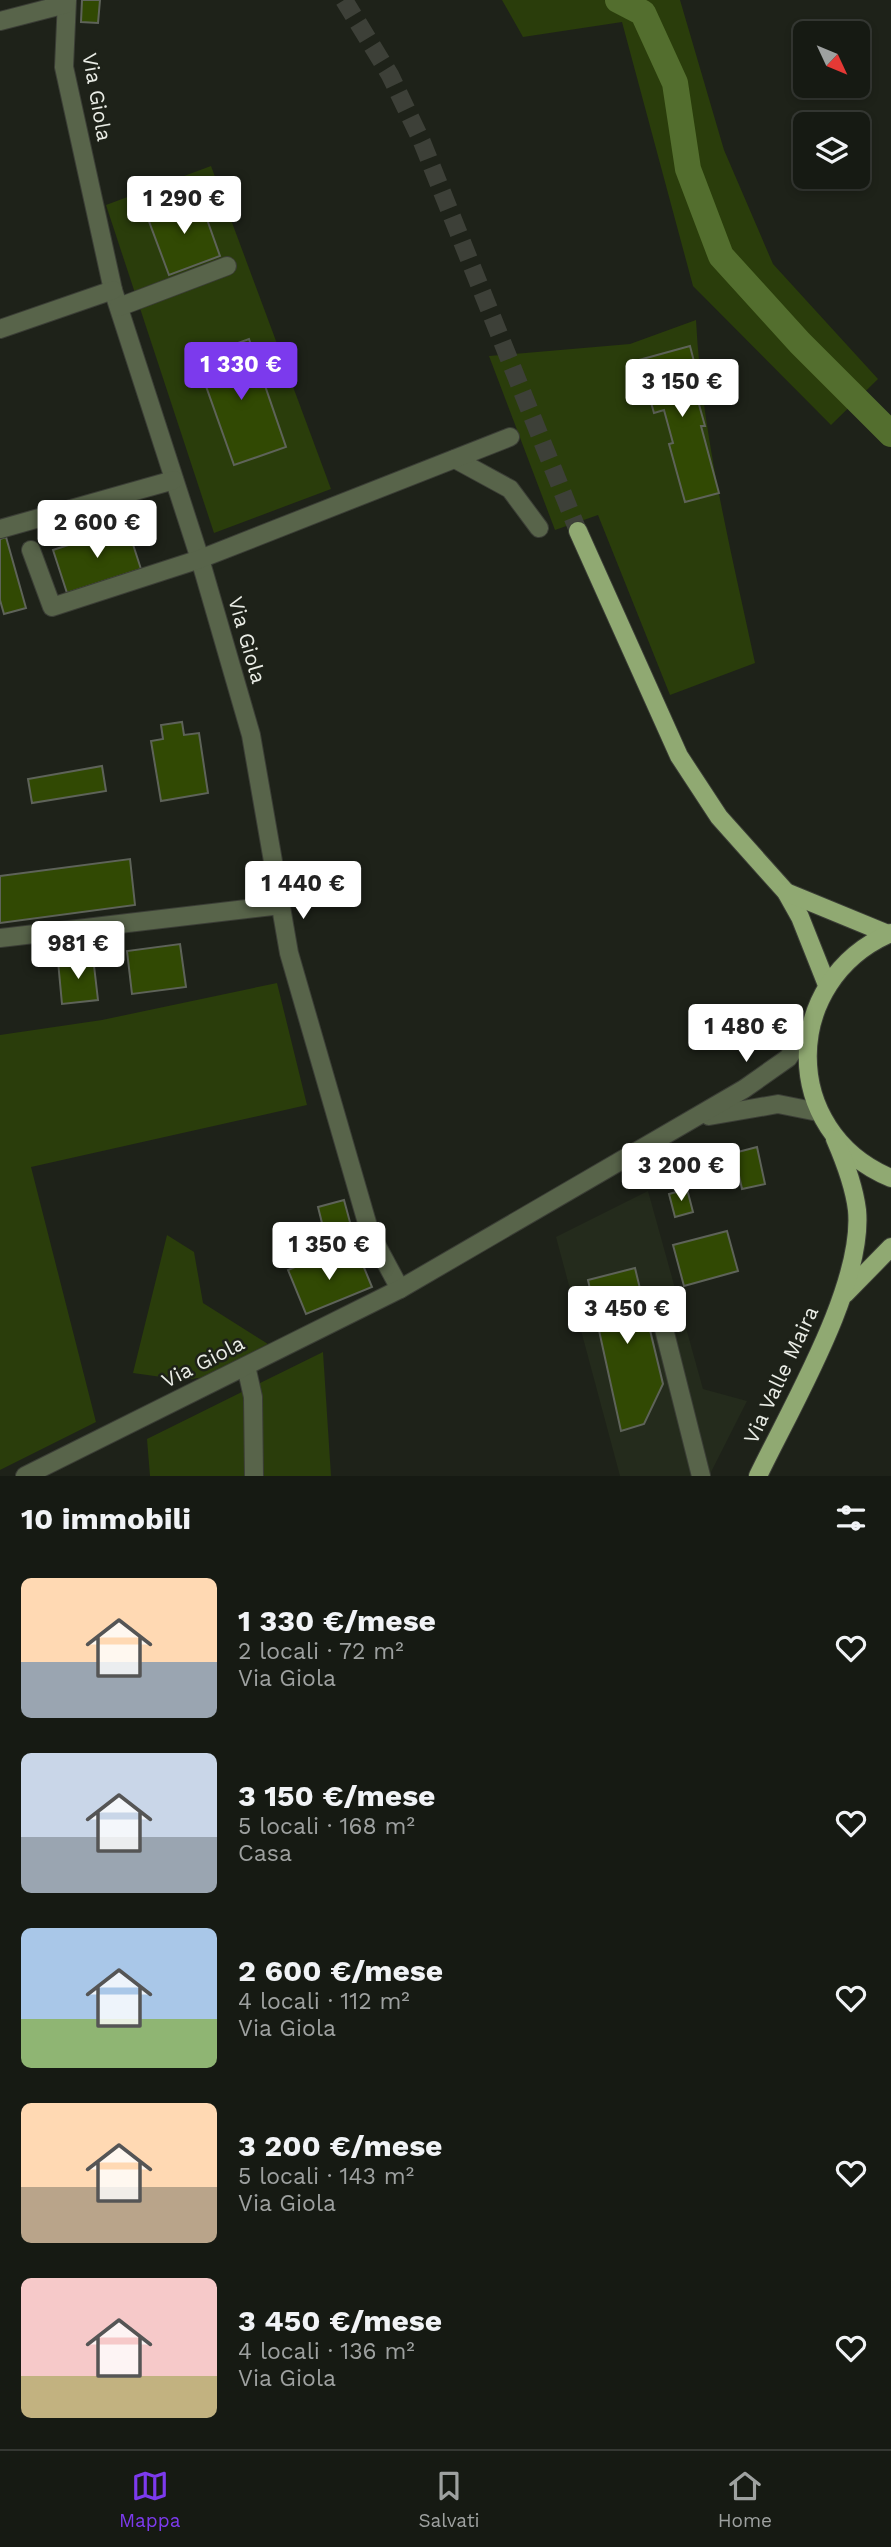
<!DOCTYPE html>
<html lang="it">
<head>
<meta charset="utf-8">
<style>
	body { margin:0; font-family:"Work Sans",sans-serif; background:#1f231c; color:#f1f3f6; height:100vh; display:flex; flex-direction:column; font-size:26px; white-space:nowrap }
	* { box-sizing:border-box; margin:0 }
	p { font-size:23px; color:#9ea1a0 }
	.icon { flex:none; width:38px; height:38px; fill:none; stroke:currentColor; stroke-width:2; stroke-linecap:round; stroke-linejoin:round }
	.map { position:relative; height:1476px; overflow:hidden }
	.sheet { display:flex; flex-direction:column; background:#161a13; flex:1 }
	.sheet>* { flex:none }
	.needle { width:46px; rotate:134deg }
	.fabs { position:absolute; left:793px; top:21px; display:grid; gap:14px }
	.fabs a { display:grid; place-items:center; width:77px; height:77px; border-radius:10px; background:#161a13; box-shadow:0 4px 10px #0003,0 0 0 2px #353833; font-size:35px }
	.price { position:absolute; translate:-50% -60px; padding:0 16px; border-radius:7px; background:#fff; color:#222; font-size:23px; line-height:46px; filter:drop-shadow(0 2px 4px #0008) }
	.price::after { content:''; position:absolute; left:50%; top:42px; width:21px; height:16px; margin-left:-10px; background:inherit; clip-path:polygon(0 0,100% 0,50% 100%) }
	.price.on { background:#7c3aed; color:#fff }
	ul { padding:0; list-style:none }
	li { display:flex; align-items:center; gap:21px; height:175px; padding:0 21px }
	li span { display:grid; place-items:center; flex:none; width:196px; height:140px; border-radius:10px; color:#555 }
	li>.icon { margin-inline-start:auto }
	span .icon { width:84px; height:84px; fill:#fffc; stroke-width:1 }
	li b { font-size:30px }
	h2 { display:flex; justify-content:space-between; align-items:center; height:84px; padding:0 21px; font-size:30px }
	.dock { display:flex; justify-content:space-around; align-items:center; height:98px; border-top:2px solid #353833; background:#161a13; font-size:19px; color:#9ea1a0 }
	.dock a { display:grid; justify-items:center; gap:4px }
	.dock .on { color:#7c3aed }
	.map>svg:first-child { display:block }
	.built { fill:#242b1c }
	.green { fill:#2a3d0b }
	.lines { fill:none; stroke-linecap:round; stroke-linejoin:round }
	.canal { stroke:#536e2e; stroke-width:26 }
	.building { fill:#314903; stroke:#5e6359; stroke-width:2 }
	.major-tunnel { stroke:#3d4038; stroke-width:18; stroke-dasharray:18 9; stroke-linecap:butt }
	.minor-casing { stroke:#3b3e36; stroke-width:20 }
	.major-casing { stroke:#3b3e36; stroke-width:20 }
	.minor { stroke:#58644a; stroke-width:18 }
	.major { stroke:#90a972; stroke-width:18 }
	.labels { text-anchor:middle; stroke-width:5; stroke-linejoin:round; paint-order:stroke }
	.street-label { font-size:21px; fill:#eaede6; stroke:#1e2219 }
</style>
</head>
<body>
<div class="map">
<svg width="891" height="1476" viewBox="0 0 891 1476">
	<rect width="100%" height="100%" fill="#1e2219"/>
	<polygon class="built" points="648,1191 703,1389 747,1401 709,1476 620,1476 556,1237"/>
	<g class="green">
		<polygon points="502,0 680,0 724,150 773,264 878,379 831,425 693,286 622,22 523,37"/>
		<polygon points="211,166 331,489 214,533 106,205"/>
		<path d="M696,320c6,116 35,230 59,343l-85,32 -72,-180 -43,15 -66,-174 141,-12z"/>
		<polygon points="277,983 307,1105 31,1167 96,1422 0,1470 0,1035 102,1020"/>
		<polygon points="167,1235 194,1252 203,1303 268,1344 206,1377 183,1380 133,1373"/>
		<polygon points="323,1352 331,1476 150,1476 147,1439"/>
	</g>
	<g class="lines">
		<polyline class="canal" points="618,0 643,13 675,83 688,169 721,256 800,343 891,434"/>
	</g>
	<g class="building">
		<polygon points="82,0 100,0 98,23 81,22"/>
		<polygon points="199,197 220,256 169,275 147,216"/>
		<polygon points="249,339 286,447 234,465 196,358"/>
		<polygon points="690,346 699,381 693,383 705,426 701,426 719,493 685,502 669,444 673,443 664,410 654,413 639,360"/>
		<polygon points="127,526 141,569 67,593 53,550"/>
		<polygon points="6,537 26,608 4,614 0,600 0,539"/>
		<polygon points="182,722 184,735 199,733 208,793 161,801 151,741 163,739 161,725"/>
		<polygon points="102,766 106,791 32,803 28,779"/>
		<polygon points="130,859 135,905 0,923 0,876"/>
		<polygon points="180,944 186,987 132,994 127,951"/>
		<polygon points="93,957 98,1000 62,1004 58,961"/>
		<polygon points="757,1147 765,1184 742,1189 734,1153"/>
		<polygon points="687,1189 693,1212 675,1217 669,1194"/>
		<polygon points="344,1200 354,1237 337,1242 332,1225 323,1227 318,1207"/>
		<polygon points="727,1231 738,1271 684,1286 673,1245"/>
		<polygon points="358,1253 372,1287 306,1314 288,1270 318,1257 323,1268"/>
		<polygon points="635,1268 663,1384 644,1424 621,1431 588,1280"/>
	</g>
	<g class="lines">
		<polyline class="major-tunnel" points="344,0 390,75 422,142 578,531"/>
		<defs>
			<g id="minor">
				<polyline points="67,0 64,67 113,290 200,559 251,735 289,953 370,1233 400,1289"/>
				<polyline points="0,21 66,4"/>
				<polyline points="119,307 227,266"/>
				<polyline points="0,329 113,290"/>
				<polyline points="455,459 510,489 539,528"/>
				<polyline points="0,529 174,480"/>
				<polyline points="31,550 52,607 200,559 510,437"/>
				<polyline points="0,938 281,905"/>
				<polyline points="709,1116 778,1104 818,1112"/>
				<polyline points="664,1329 701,1476"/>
				<polyline points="246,1366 253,1397 254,1476"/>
				<polyline points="25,1476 400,1289 744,1089 788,1058 809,1028"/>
			</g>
			<g id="major">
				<polyline points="578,531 679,756 719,817 786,892 800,917 827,985"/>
				<polyline points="786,892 888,934"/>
				<path d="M891,933c-110,47 -112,199 0,245"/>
				<polyline points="845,1294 891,1247"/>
				<path d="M758,1476c33,-69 106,-191 99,-266 -3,-25 -12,-48 -22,-71"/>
			</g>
		</defs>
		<use href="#minor" class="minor-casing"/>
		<use href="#major" class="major-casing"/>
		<use href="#minor" class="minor"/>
		<use href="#major" class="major"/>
	</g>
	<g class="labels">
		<g class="street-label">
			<text transform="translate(97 97) rotate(80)" y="7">Via Giola</text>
			<text transform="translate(247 640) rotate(74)" y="7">Via Giola</text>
			<text transform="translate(203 1362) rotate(-27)" y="7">Via Giola</text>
			<text transform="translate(781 1375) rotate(-65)" y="7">Via Valle Maira</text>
		</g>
	</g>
</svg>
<div class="fabs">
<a><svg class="needle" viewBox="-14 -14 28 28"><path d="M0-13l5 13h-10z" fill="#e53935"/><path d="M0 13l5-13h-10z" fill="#9ea1a0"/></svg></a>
<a><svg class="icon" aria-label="layers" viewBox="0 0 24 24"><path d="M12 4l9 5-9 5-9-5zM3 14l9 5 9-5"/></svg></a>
</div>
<b class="price" style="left:184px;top:236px">1 290 €</b>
<b class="price on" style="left:241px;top:402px">1 330 €</b>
<b class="price" style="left:682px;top:419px">3 150 €</b>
<b class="price" style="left:97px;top:560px">2 600 €</b>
<b class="price" style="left:303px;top:921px">1 440 €</b>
<b class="price" style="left:78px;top:981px">981 €</b>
<b class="price" style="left:746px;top:1064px">1 480 €</b>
<b class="price" style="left:681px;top:1203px">3 200 €</b>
<b class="price" style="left:329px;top:1282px">1 350 €</b>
<b class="price" style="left:627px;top:1346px">3 450 €</b>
</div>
<section class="sheet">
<h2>10 immobili<svg class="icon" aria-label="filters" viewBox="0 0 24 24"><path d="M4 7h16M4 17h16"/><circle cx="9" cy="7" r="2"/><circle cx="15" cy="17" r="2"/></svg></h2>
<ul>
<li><span style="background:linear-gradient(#ffd9b3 60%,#9aa5b1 0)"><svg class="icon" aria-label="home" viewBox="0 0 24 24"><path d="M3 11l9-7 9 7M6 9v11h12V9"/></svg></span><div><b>1 330 €/mese</b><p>2 locali · 72 m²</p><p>Via Giola</p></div><svg class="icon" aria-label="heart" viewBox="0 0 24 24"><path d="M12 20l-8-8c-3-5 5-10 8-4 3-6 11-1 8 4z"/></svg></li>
<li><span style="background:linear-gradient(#c9d6e8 60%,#9aa5b1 0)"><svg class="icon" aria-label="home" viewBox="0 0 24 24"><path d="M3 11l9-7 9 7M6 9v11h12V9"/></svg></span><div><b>3 150 €/mese</b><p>5 locali · 168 m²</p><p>Casa</p></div><svg class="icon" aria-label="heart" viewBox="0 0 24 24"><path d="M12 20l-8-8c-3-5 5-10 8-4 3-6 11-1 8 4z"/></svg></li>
<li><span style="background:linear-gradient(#a9c7e8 65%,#8fb573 0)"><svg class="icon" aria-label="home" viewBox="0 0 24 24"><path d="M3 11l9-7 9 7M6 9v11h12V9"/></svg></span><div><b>2 600 €/mese</b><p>4 locali · 112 m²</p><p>Via Giola</p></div><svg class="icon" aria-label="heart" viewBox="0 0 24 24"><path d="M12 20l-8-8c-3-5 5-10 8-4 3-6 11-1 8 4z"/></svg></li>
<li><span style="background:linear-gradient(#ffd9b3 60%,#b9a48a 0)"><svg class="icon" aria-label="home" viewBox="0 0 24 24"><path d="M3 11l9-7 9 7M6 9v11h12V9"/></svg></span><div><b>3 200 €/mese</b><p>5 locali · 143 m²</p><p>Via Giola</p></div><svg class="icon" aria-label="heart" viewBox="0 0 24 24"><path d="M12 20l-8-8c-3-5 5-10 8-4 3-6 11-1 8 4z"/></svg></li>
<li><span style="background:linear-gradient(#f6c9c9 70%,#c2b280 0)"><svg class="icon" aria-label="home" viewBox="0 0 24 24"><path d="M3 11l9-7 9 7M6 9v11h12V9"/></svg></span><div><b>3 450 €/mese</b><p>4 locali · 136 m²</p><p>Via Giola</p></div><svg class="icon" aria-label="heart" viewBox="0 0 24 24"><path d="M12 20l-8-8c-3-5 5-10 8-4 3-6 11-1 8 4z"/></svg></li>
</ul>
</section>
<nav class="dock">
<a class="on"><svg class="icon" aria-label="map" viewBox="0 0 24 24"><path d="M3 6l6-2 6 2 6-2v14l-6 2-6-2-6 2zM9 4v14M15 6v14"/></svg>Mappa</a>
<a><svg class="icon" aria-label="saved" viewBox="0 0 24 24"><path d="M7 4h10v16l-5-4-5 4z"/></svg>Salvati</a>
<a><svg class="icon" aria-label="home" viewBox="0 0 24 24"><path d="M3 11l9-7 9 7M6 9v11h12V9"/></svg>Home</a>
</nav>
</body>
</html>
